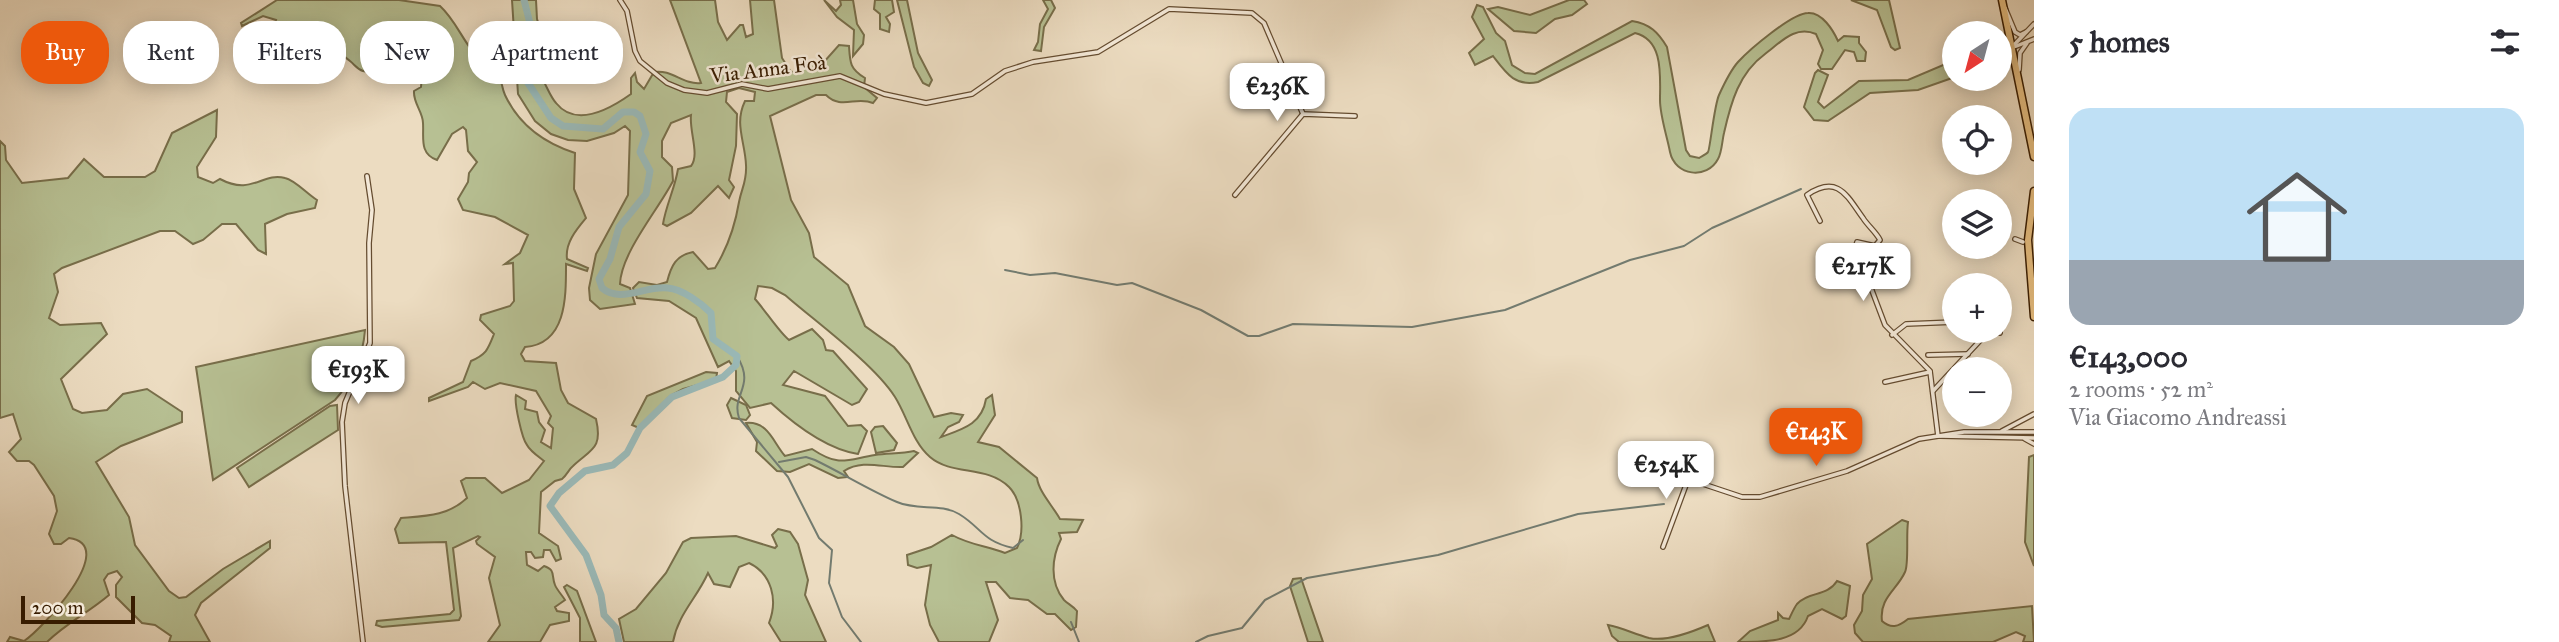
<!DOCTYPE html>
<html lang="en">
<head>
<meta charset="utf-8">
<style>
	body { margin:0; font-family:"IM FELL Great Primer",serif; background:#f2f2f3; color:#2b2b33; height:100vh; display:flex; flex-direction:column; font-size:26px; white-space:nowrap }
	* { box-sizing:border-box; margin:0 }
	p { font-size:23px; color:#7c7c81 }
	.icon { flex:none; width:38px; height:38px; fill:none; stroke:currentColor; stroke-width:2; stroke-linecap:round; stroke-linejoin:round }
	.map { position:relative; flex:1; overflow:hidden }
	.drawer { display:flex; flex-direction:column; background:#fff; width:525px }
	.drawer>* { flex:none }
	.guide { position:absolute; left:21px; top:21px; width:665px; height:63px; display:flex; gap:14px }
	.needle { width:46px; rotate:216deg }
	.tools { position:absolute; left:1942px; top:21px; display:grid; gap:14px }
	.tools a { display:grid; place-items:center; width:70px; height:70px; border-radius:50%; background:#fff; box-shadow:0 4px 18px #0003; font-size:35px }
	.scale { position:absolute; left:21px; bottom:18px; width:114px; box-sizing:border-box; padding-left:7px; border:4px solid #381c00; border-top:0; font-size:19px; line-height:24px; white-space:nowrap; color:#381c00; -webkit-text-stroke:5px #f3e8d7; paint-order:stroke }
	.price { position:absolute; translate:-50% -60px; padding:0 16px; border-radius:14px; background:#fff; color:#222; font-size:23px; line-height:46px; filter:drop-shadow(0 2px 4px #0008) }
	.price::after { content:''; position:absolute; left:50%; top:42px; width:21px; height:16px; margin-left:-10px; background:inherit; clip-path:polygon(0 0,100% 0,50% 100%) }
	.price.on { background:#ea580c; color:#fff }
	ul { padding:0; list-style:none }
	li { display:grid; align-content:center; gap:14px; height:371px; padding:0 35px }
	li+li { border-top:2px solid #e1e1e2 }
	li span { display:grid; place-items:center; height:217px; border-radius:21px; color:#555 }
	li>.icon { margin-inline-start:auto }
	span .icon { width:126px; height:126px; fill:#fffc; stroke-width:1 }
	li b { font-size:30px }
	h2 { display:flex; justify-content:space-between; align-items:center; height:84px; padding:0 35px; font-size:30px }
	.tag { padding:0 24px; border-radius:28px; background:#fff; box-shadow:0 4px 18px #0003; font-size:24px; line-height:63px }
	.tag.on { background:#ea580c; color:#fff }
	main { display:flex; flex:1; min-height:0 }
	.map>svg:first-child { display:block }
	.green { fill:#b7c093; stroke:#786e4a; stroke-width:2 }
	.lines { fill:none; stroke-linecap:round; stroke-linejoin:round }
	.stream { stroke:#737b6f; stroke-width:2 }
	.river { stroke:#9abab9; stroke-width:7 }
	.street-casing { stroke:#654c30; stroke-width:6 }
	.primary-casing { stroke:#381c00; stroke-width:9 }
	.street { stroke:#f3e8d7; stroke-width:3.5 }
	.primary { stroke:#e6be80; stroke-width:6 }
	.labels { text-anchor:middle; stroke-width:5; stroke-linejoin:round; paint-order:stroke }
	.street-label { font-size:21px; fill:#381c00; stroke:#f3e8d7 }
</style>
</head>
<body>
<main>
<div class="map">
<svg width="2034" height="642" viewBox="0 0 2034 642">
	<rect width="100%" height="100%" fill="#ecdcc1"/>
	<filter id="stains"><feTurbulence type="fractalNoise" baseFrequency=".00286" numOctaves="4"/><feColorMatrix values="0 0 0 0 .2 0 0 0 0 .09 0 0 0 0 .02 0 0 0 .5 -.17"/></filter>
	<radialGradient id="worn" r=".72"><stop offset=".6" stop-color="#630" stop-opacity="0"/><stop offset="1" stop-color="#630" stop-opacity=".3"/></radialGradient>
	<g class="green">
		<path d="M277,0h122l41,6c22,20 26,51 56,63 6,9 5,17 9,26 14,30 39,48 70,58l-1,36 12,29c-10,12 -21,25 -19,41l21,9 -1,3 -21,-7c0,32 1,80 -41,83l-4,7 4,7 31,2 5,27 7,13 28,16c7,30 -5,30 -23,47 -4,3 -6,9 -11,13l-7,2 -14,11 -2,41 19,13 3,13 -5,2 -6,-11h-6l-1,7 -8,1 -4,-6h-5l1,13 11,6 6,-5c12,4 7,9 11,19 2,5 7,10 10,15l-10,7 2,4 12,2v8l-19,4 -10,17h-52l12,-17 -11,-47 6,-21 -18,-13 -1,-3 4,-4 -2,-1 -25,12 8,68 -2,4 -77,7 -6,-2 1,-4 73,-7 4,-4 -8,-68 -47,1 -4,-14 6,-11c25,-2 47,-2 66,-20l-6,-17 5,-3h19l17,15 27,-13 15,-19c-5,-4 -14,-10 -17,-16 -5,-6 -13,-42 -11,-50l10,6 -1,8 12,3 2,10 6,8 -4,12 10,6 2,-20 -5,-5 3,-7 -15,-25 -36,-8 -15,6 -12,-7 -5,5 -39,14v-3l34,-16 8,-21c16,-7 17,-12 23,-27l-14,-14 1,-5 29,-9 4,-5 -1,-38 -8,1 15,-11 8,-18 -33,-18 -32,-7 -5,-11 10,-17 1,-9 8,-11 -9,-11 -2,-21 -3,-3 -11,7 -15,26c-18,-6 -13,-23 -14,-37 0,-11 -10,-20 -9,-32l7,-4 2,-24 -4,-3 -21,2 -1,6c-11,0 -25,6 -34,3 -6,-2 -8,-6 -13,-10 -22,-19 -35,-10 -52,9l-14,-1 -6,-20 -8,1v-15l6,-15 -13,-4 -21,10 -1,-3z"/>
		<path d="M512,0h24l1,19 11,33 -9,22c7,9 10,21 17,29 20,25 54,6 75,-9v-16l4,-5 2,9 7,7 10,-17c18,-3 29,13 47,11l-31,-83h45l3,22 9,18 13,-15h3l3,12 7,-3 -3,-34h24l8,58 9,14 11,-1 9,-10 13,1 15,-17 10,1c1,17 1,23 16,32l-1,9 13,11 -4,5c-17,-7 -32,7 -47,-8h-10l-46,21 21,84 18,33 5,24 34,28 17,41 29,21 15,17 25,53 17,-4 12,2 -4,7 -11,5 -7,10c22,-8 41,-13 45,-38l6,-4 3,20 -17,27 21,5 38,31c2,14 15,27 23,41l23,1 -6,12 -18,1 2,6c-9,18 -12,43 3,61 4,4 9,6 13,11l-1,16 -5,3 -16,-16h-8l-19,-14 -18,-2 -14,-16h-10l12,38 -9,22h-50l-9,-17 -5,-20 6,-40 -14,3 -9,-3 -1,-10 24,-8 21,-12c18,10 35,11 53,18l12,-5c8,-16 5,-48 -8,-61 -22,-22 -57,-11 -79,-30 -17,-14 -23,-41 -35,-60 -21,-33 -79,-75 -110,-102l-13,-7 -14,-2 -3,13c10,11 24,33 34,41l23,-11 11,11 3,10 7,1 34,38 -8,13 -7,3 -58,-34 -11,14 42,11 23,30 13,-1 6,6 -9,23c-32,-5 -63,-29 -87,-51l-21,5 -14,-17v-20l-7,-10 -11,6 -22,-49 -27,-17 -32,-3 -4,-10 6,-6 18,3 10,-3c4,-16 9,-27 26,-30l15,17 7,-1c13,-21 20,-42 24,-66 3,-15 8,-21 7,-37 -1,-24 -12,-41 -1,-64h9l1,-9 -16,-4 -12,4 -1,10 11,12 -1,32 -7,34 5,7 -5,11 -11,-12 -27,27 -24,13 -4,-2c3,-19 12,-36 15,-55l13,-3c9,-11 -2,-35 0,-51l-20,8 -9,18v16l10,10 1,14c-15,29 -52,72 -53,103l10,4 5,16 -35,5 -10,-9 -1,-12 7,-34 32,-59 2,-64 -5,-5 -11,7 -27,8 -19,-1 -17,-6 -16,-13 -17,-27z"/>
		<polygon points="824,0 836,11 841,5 840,0 853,0 857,24 864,35 863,44 853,56 854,30 837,17"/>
		<polygon points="875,0 892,0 894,12 886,17 890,24 889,32 880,29 880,14 874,9"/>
		<polygon points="897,0 907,0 918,53 932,80 929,86 923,83 914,67"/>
		<polygon points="1043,0 1051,0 1055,8 1044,27 1041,51 1034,50 1038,42 1040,24 1048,9"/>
		<polygon points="1569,0 1584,0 1587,4 1572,15 1555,19 1536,33 1514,31 1488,9 1498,7 1530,15"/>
		<polygon points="1851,0 1889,0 1900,48 1895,50 1891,47 1877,10"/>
		<path d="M1477,5l6,2 13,26 9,8 7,24 13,8 10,1 97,-53c18,3 26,11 35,26l19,103 4,6 9,2c1,-1 8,-4 9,-6 2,-2 6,-46 11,-57 5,-11 11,-24 19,-33 11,-12 54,-49 70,-49 14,-1 25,17 30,28l6,-5 15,1v6l7,9 -1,9h-8l-3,-9 -9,-2 -13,19h-11l-3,-5 5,-14 -7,-16c-21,-9 -35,8 -51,20 -26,19 -34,48 -41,79 -2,8 -2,19 -6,26 -11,21 -43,17 -48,-7 -3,-16 -10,-36 -10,-52 0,-24 4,-60 -25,-67l-97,49c-23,5 -32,-9 -45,-26l-18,9 -6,-12 15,-14 -12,-22z"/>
		<polygon points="1955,60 1955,77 1918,90 1870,93 1828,121 1814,120 1804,107 1815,73 1818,70 1828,75 1818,102 1824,108 1859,81 1908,80"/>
		<path d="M217,110l-1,27 -19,30 1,10 15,6 7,-4c32,17 42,-7 65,-1 10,2 22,16 32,22l-2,8 -28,6 -22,10 1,30 -8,-4 -22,-26h-14l-19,16 -10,4 -18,-13h-15l-98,37 -8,6 4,18 -9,26 11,7 41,-2 6,11 -46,45 12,30 9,4 25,-3 16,-16 24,-5 35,23v10l-61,24 -25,16 33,55 6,28 34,46 10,7 7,-1 37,-28 47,-28v7l-69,55 -6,12 15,27h-41l2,-6 -16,-11 -13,-2 -26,-26v-12l6,-8 -5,-6 -9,3 -4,6 5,15c-21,18 -43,28 -62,47h-40l3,-5 14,4c17,-11 97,-96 45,-103l-8,6h-7l-5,-10 8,-23 -3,-15 -20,-31 -5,-4h-12l-8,-9 12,-13 -8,-25 -13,4v-277l5,5 1,14 16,23 46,-5 16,-19 20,18h41l10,-6 17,-38z"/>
		<path d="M365,330c-2,26 -13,51 -30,70l-122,80 -17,-113z"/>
		<polygon points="706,372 717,373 716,380 683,389 670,396 639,428 632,425 647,396"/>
		<polygon points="731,398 746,405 750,415 746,420 732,418 727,405"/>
		<polygon points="337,405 338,430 249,487 237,468 330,406"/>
		<path d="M746,423c22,-2 27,19 39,33l27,-7c27,18 33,11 63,6 13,-2 26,-1 39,-4l4,2 -15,14c-20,1 -40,-8 -59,4l4,6 -10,1 -29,-14 -19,8 -13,-1 -21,-20 1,-9z"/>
		<polygon points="883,426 897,443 894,450 876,453 871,432 875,427"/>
		<polygon points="2034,455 2034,566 2025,542 2029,457"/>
		<path d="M1902,520l6,2c-2,13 1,42 -3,50 -8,18 -26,26 -23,49 9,8 16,6 26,-2l124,-13 2,36h-11l2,-6 -9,-4 -23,10h-130l-8,-9 -1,-8 8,-14 1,-16 9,-16 -5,-35z"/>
		<path d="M778,529l12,3 8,12 10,36 -3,15 21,47h-45l-12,-19c9,-23 3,-49 -20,-60l-10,4 -9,20 -16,-3 -6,-11c-11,25 -30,41 -35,69h-49l-5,-23 17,-10 30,-36 17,-31 8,-4 45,-2 39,12 2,-2 -5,-11z"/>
		<polygon points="1301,578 1323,642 1308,642 1290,586 1293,579"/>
		<path d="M1837,581l13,5 -4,30 -4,3 -20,-10 -14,7c-9,26 -40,26 -70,26l12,-11 28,-11v-7l5,5 6,1c2,-4 5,-11 8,-15 12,-13 30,-7 40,-23z"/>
		<polygon points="567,585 577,591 596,642 580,642 580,618 564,587"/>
		<path d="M1608,625c15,3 26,9 41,13 18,4 43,-6 59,-13l7,17h-96l-7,-6z"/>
	</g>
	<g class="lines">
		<g class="stream">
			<polyline points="1005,270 1030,275 1055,273 1117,285 1132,283 1201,310 1248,336 1259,336 1293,324 1412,327 1505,310 1630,260 1684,246 1712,228 1801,189"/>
			<path d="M737,356c19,31 -6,38 2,62l49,59 31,61 13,12 -3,33 13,34 19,25"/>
			<path d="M779,462l27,-5 9,3c27,13 54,30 82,42 21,9 43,1 62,12 23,14 23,27 54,34l10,-8"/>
			<polyline points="1071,622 1079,642"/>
			<polyline points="1196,642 1208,636 1242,628 1265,600 1307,578 1438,555 1578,514 1664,504"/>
		</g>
		<path class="river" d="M524,0l10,39 -8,41 25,38 12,8 40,3 20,-17h11l6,4 6,18 -6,18 10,19 -4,23 -27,33 -9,32 -11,20 3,9c19,16 44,-3 66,0 14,1 33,15 43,25l2,26 24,17 -1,9 -13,12 -51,20 -32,31 -13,25 -14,12 -28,6 -26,22 -9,13 36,49 15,40 3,20 12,13 3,14"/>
		<defs>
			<g id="street">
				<polyline points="620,0 627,11 635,51 640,61 667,83 684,90 707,93 742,84 768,89 840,76 884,94 926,103 972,94 1005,71 1033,62 1098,52 1169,9 1252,13 1264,23 1303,114"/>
				<polyline points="2005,8 2015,32 2020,35 2026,32"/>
				<polyline points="2013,46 2034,24"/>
				<polyline points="2014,47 2034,39"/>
				<polyline points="2019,70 2020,53 2027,43"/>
				<polyline points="1235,195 1303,114 1355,116"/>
				<path d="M1820,221l-13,-26c31,-21 40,1 56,23 5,8 13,14 17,22l-5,6 -18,-4 -3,10 11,20 20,53 45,46 8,65"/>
				<polyline points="2015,239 2023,242"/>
				<polyline points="1995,331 2000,333 2000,325"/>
				<polyline points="1892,335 1906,324 1955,322"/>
				<polyline points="1928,355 1968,354"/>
				<polyline points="1885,382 1930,372"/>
				<polyline points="1933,391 1989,331"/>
				<polyline points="2002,431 2034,414"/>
				<polyline points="1940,436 2034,438"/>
				<polyline points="2025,439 2034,444"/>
				<polyline points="1663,547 1686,485 1691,480 1742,497 1760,497 1847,471 1919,439 1964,432 2034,432"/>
				<polyline points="363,642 345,486 342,422 345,403 370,343 369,243 372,210 367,176"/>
			</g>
			<g id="primary">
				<polyline points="2002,0 2034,157"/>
				<polyline points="2034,191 2028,240 2034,317"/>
			</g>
		</defs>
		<use href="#street" class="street-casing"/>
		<use href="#primary" class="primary-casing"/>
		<use href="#street" class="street"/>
		<use href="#primary" class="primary"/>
	</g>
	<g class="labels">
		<g class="street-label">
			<text transform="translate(768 69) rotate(-7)" y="7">Via Anna Foà</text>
		</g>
	</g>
	<rect width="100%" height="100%" filter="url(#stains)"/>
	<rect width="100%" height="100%" fill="url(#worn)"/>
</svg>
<div class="tools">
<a><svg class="needle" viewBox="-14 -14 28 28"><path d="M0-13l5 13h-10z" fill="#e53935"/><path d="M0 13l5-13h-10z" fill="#7c7c81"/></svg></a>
<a><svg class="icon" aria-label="locate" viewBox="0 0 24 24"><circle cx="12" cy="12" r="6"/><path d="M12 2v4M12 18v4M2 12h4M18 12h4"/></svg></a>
<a><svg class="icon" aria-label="layers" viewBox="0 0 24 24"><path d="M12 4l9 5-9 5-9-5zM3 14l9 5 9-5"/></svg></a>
<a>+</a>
<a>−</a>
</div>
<div class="scale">200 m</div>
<b class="price" style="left:1277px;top:123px">€236K</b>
<b class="price" style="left:1863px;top:303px">€217K</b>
<b class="price" style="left:358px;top:406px">€193K</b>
<b class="price on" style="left:1816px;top:468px">€143K</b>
<b class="price" style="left:1666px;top:501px">€254K</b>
<div class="guide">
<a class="tag on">Buy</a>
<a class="tag">Rent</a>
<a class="tag">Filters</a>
<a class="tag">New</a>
<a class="tag">Apartment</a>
</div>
</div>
<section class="drawer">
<h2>5 homes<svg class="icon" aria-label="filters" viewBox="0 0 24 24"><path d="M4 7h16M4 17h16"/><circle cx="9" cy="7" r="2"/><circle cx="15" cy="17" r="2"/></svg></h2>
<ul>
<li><span style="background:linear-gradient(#bfe0f5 70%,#9aa5b1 0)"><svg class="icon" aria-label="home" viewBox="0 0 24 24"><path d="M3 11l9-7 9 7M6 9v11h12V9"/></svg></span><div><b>€143,000</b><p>2 rooms · 52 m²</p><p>Via Giacomo Andreassi</p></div></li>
</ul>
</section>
</main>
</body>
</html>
